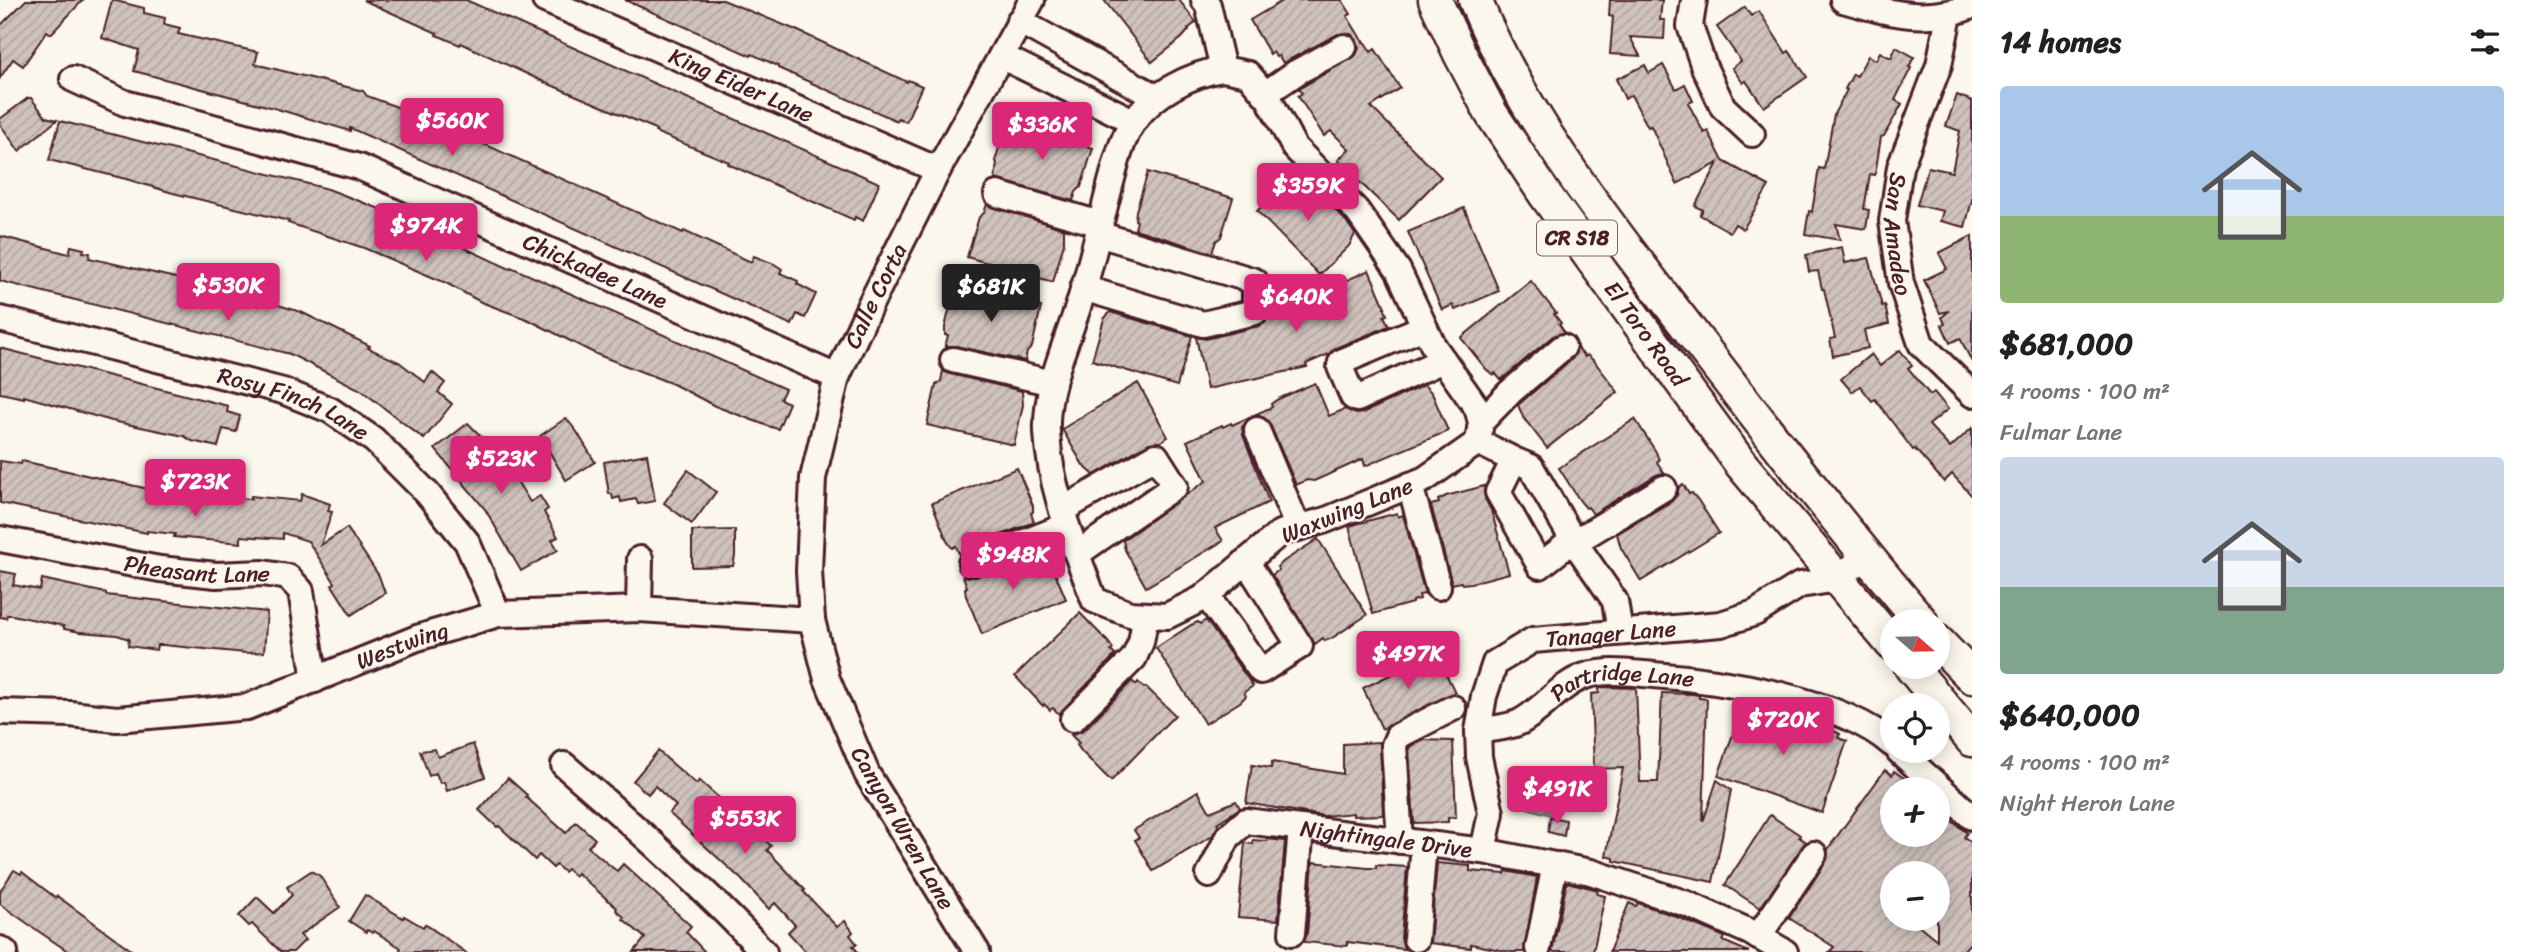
<!DOCTYPE html>
<html lang="en">
<head>
<meta charset="utf-8">
<style>
	body { margin:0; font-family:Sriracha,sans-serif; background:#f2f2f2; color:#202124; height:100vh; display:flex; flex-direction:column; font-size:26px; white-space:nowrap }
	* { box-sizing:border-box; margin:0 }
	p { font-size:23px; color:#757577 }
	.icon { flex:none; width:38px; height:38px; fill:none; stroke:currentColor; stroke-width:2; stroke-linecap:round; stroke-linejoin:round }
	.map { position:relative; flex:1; overflow:hidden }
	.panel { display:flex; flex-direction:column; background:#fff; width:560px }
	.panel>* { flex:none }
	.needle { width:46px; rotate:110deg }
	.fabs { position:absolute; left:1880px; top:609px; display:grid; gap:14px }
	.fabs a { display:grid; place-items:center; width:70px; height:70px; border-radius:50%; background:#fff; box-shadow:0 4px 18px #0003; font-size:35px }
	.price { position:absolute; translate:-50% -60px; padding:0 16px; border-radius:7px; background:#db2777; color:#fff; font-size:23px; line-height:46px; filter:drop-shadow(0 2px 4px #0008) }
	.price::after { content:''; position:absolute; left:50%; top:42px; width:21px; height:16px; margin-left:-10px; background:inherit; clip-path:polygon(0 0,100% 0,50% 100%) }
	.price.active { background:#222; color:#fff }
	ul { padding:0; list-style:none }
	li { display:grid; align-content:center; gap:14px; height:371px; padding:0 28px }
	li span { display:grid; place-items:center; height:217px; border-radius:7px; color:#555 }
	li>.icon { margin-inline-start:auto }
	span .icon { width:126px; height:126px; fill:#fffc; stroke-width:1 }
	li b { font-size:30px }
	h2 { display:flex; justify-content:space-between; align-items:center; height:84px; padding:0 28px; font-size:30px }
	main { display:flex; flex:1; min-height:0 }
	.map>svg:first-child { display:block }
	.water { fill:url(#water-waves); stroke:#907477; stroke-width:2 }
	.building { fill:url(#building-hatch); stroke:#4a1f2b; stroke-width:2; fill-rule:evenodd }
	.lines { fill:none; stroke-linecap:round; stroke-linejoin:round }
	.minor-casing { stroke:#4a1f2b; stroke-width:30 }
	.major-casing { stroke:#4a1f2b; stroke-width:37 }
	.minor { stroke:#fbf7ec; stroke-width:24 }
	.major { stroke:#fbf7ec; stroke-width:32 }
	.labels { text-anchor:middle; stroke-width:5; stroke-linejoin:round; paint-order:stroke }
	.shield { fill:#fbf7ec; stroke:#7f6065; stroke-width:2 }
	.shield-label { font-size:21px; font-weight:bold; fill:#4a1f2b }
	.street-label { font-size:23px; fill:#4a1f2b; stroke:#fbf7ec }
</style>
</head>
<body>
<main>
<div class="map">
<svg width="1972" height="952" viewBox="0 0 1972 952">
	<defs>
		<pattern id="water-waves" width="16" height="10" patternUnits="userSpaceOnUse" patternTransform="scale(1.75)"><rect width="16" height="10" fill="#bfadaa"/><path d="M0 5q4-4 8 0t8 0" fill="none" stroke="#9d8c8b"/></pattern>
		<pattern id="building-hatch" width="6" height="6" patternUnits="userSpaceOnUse" patternTransform="scale(1.75)"><rect width="6" height="6" fill="#cfc2bc"/><path d="M-1 1l2-2M0 6l6-6M5 7l2-2" fill="none" stroke="#b3a6a2"/></pattern>
	</defs>
	<rect width="100%" height="100%" fill="#fbf7ec"/>
	<filter id="ink" filterUnits="userSpaceOnUse"><feTurbulence type="fractalNoise" baseFrequency=".0143" numOctaves="2"/><feDisplacementMap in="SourceGraphic" scale="14" xChannelSelector="R" yChannelSelector="G"/><feConvolveMatrix kernelMatrix="1 2 1 2 8 2 1 2 1" color-interpolation-filters="sRGB"/></filter>
	<g filter="url(#ink)">
		<polygon class="water" points="1548,771 1566,776 1557,817 1527,808 1529,795 1544,783"/>
		<g class="building">
			<polygon points="26,0 83,0 51,34 47,31 23,66 13,59 0,78 0,26"/>
			<polygon points="112,0 144,8 144,13 165,18 164,24 180,28 178,34 258,52 255,64 363,91 367,96 419,115 683,233 684,231 751,262 754,256 774,264 782,269 780,273 798,281 797,284 816,294 805,318 797,314 792,325 350,128 350,131 274,108 134,71 139,50 102,38"/>
			<polygon points="363,0 466,0 879,183 874,196 863,221 855,217 854,220 728,164 729,162 655,132 656,130 651,127 544,82 461,43 460,45 444,38 436,35 437,33"/>
			<polygon points="625,0 723,0 796,30 907,82 908,80 922,86 906,122 898,118 897,121 778,68 778,66 752,54 751,56"/>
			<polygon points="1104,0 1179,0 1196,22 1188,29 1189,30 1182,38 1152,62"/>
			<polygon points="1284,0 1342,0 1351,14 1347,16 1363,42 1364,41 1371,52 1375,49 1400,88 1371,107 1441,177 1399,220 1347,170 1338,160 1349,149 1331,131 1324,136 1298,96 1302,93 1299,89 1356,55 1359,48 1357,41 1351,34 1338,34 1283,63 1279,56 1276,57 1273,52 1270,54 1250,20"/>
			<polygon points="1610,0 1662,0 1660,20 1665,20 1664,39 1630,37 1640,56 1610,54 1613,17 1609,16"/>
			<polygon points="1745,7 1751,16 1759,11 1786,53 1789,51 1807,77 1764,107 1746,81 1743,83 1732,68 1741,61 1717,27"/>
			<polygon points="1896,47 1914,57 1909,67 1911,68 1895,100 1902,104 1884,136 1881,137 1875,175 1870,174 1864,209 1869,210 1866,229 1836,224 1840,240 1805,234 1809,211 1812,212 1819,168 1824,169 1834,114 1847,90 1845,89 1853,74 1857,76 1868,56 1876,60 1880,52 1891,58"/>
			<polygon points="1645,65 1649,73 1663,65 1676,89 1685,84 1693,101 1688,103 1704,133 1708,131 1723,161 1769,186 1743,229 1735,224 1730,232 1700,215 1703,210 1695,206 1718,163 1677,184 1651,126 1648,127 1631,95 1625,99 1616,79"/>
			<polygon points="1957,95 1972,101 1972,200 1965,227 1940,221 1943,211 1917,205 1928,167 1952,172 1960,131 1946,126"/>
			<polygon points="28,98 31,98 46,117 57,120 19,151 0,124 0,119"/>
			<polygon points="60,121 328,189 385,211 510,269 511,267 785,389 780,399 789,403 778,429 768,426 715,406 673,384 596,354 529,320 481,302 446,283 364,248 288,223 289,221 173,193 126,179 49,160"/>
			<polygon points="1007,122 1093,148 1081,187 1076,192 1073,201 995,179 997,162 995,161"/>
			<polygon points="1148,172 1233,198 1221,237 1216,241 1212,253 1135,229 1137,221 1135,220 1136,211"/>
			<polygon points="1300,174 1346,221 1355,234 1349,246 1319,275 1257,211 1286,182 1293,181"/>
			<polygon points="987,204 1064,229 1064,243 1053,282 967,257 979,217 984,213"/>
			<polygon points="1464,208 1499,291 1455,310 1453,305 1442,310 1408,232"/>
			<polygon points="0,236 69,254 71,246 84,249 83,252 90,253 89,258 180,279 197,286 245,297 246,295 301,312 370,346 368,348 399,362 425,382 432,372 445,383 438,392 452,404 424,439 361,390 290,354 0,281"/>
			<polygon points="1972,236 1972,362 1960,338 1950,343 1942,325 1945,324 1942,317 1949,311 1940,313 1924,280 1947,269 1939,253"/>
			<polygon points="1842,247 1845,263 1869,258 1882,306 1885,305 1889,324 1864,330 1868,348 1833,356 1830,339 1835,338 1824,289 1822,289 1818,271 1809,272 1806,255"/>
			<polygon points="1369,270 1385,307 1384,307 1387,315 1384,316 1389,326 1335,348 1329,354 1306,364 1307,367 1207,389 1196,337 1206,339 1259,326 1265,323 1269,315 1289,310 1288,307"/>
			<polygon points="1531,281 1556,313 1554,314 1561,323 1559,324 1565,333 1553,336 1501,380 1495,373 1493,375 1486,369 1461,338"/>
			<polygon points="955,287 1041,307 1032,347 1027,352 1025,361 956,346 945,346 948,336 945,335 945,327"/>
			<polygon points="1110,312 1192,336 1177,386 1092,360 1104,319"/>
			<polygon points="0,348 228,406 227,412 240,416 236,432 223,429 218,447 192,441 184,436 112,421 24,396 24,398 0,393"/>
			<polygon points="1577,348 1585,357 1587,355 1594,361 1618,392 1547,448 1523,417 1518,405 1573,358"/>
			<polygon points="1900,350 1912,365 1908,368 1930,395 1934,392 1948,409 1929,425 1950,448 1972,428 1972,496 1952,474 1944,482 1915,449 1913,450 1875,399 1872,401 1860,386 1852,392 1841,379 1871,354 1880,366"/>
			<polygon points="943,371 950,374 1022,391 1023,405 1014,445 927,425 936,385 941,381"/>
			<polygon points="1138,383 1168,437 1160,442 1149,443 1094,475 1083,465 1062,429"/>
			<polygon points="1315,383 1329,416 1345,409 1356,414 1363,413 1424,385 1432,393 1448,431 1365,466 1363,459 1314,481 1307,480 1296,485 1270,424 1260,415 1251,417 1242,427 1243,435 1269,502 1215,528 1223,541 1146,587 1125,550 1123,540 1206,481 1187,441 1222,425 1223,427 1231,423 1232,425 1272,407 1271,404 1278,399"/>
			<polygon points="566,418 577,432 595,462 566,480 540,436"/>
			<polygon points="1635,419 1656,452 1659,460 1657,462 1664,473 1656,475 1593,514 1588,507 1586,508 1580,501 1559,468"/>
			<polygon points="468,423 494,450 497,448 516,470 512,473 530,502 540,496 548,509 544,512 558,537 552,540 558,550 521,571 485,509 435,449"/>
			<polygon points="647,454 655,501 638,504 636,499 621,502 620,497 613,499 612,494 609,494 604,462"/>
			<polygon points="0,461 21,464 22,461 167,493 210,498 210,496 216,496 251,499 251,496 300,501 302,494 330,504 328,511 332,512 321,545 347,528 379,576 385,593 351,615 332,585 335,583 308,541 283,533 283,539 241,536 241,543 174,537 175,534 147,531 147,533 0,503"/>
			<polygon points="1017,468 1033,506 1033,512 1031,513 1034,522 966,549 959,554 956,546 952,548 947,541 932,503"/>
			<polygon points="688,470 716,492 692,524 664,503"/>
			<polygon points="1683,484 1689,494 1692,493 1698,500 1719,533 1641,581 1621,548 1617,534 1672,501 1677,495 1679,487"/>
			<polygon points="1484,486 1485,499 1491,510 1509,573 1471,583 1462,584 1461,582 1452,584 1431,505 1439,503 1438,500 1446,496"/>
			<polygon points="1397,513 1398,517 1403,515 1425,594 1419,595 1420,599 1412,601 1412,603 1373,614 1349,526"/>
			<polygon points="735,530 735,556 733,566 692,567 692,531"/>
			<polygon points="1318,539 1367,615 1332,638 1325,641 1323,638 1315,644 1272,575 1279,570 1277,567 1284,561"/>
			<polygon points="1041,552 1042,556 1046,554 1050,561 1066,599 982,634 966,596 965,588 967,587 963,576 976,577"/>
			<polygon points="0,571 16,574 13,585 40,590 42,579 106,593 106,595 267,612 264,652 246,653 163,645 157,645 156,650 128,646 129,639 117,635 80,632 64,629 64,626 12,615 7,615 6,618 0,617"/>
			<polygon points="1080,613 1108,642 1113,649 1111,651 1115,655 1059,714 1053,708 1050,710 1044,704 1043,706 1015,676"/>
			<polygon points="1206,620 1253,686 1244,692 1246,696 1240,702 1205,724 1156,648 1191,625 1198,622 1200,624"/>
			<polygon points="1431,655 1435,662 1439,660 1455,692 1382,729 1363,688"/>
			<polygon points="1132,681 1136,685 1138,682 1144,688 1146,687 1175,715 1111,781 1082,752 1077,745 1079,743 1071,735 1084,730"/>
			<polygon points="1603,687 1636,688 1640,782 1658,782 1662,693 1692,694 1699,695 1699,698 1707,699 1703,822 1717,780 1731,790 1713,882 1614,861 1614,858 1606,856 1623,768 1594,769 1591,694 1599,693 1599,688"/>
			<polygon points="1752,704 1830,729 1840,734 1838,738 1847,741 1822,813 1718,776 1743,706 1751,709"/>
			<polygon points="1422,740 1453,741 1456,817 1448,818 1448,822 1414,823 1409,748"/>
			<polygon points="1380,742 1383,815 1353,816 1353,813 1324,816 1246,803 1252,765 1271,768 1272,762 1343,774 1343,744"/>
			<polygon points="473,744 485,777 447,791 444,782 440,783 436,773 429,776 420,751 435,749 438,757"/>
			<polygon points="658,751 689,778 697,784 699,780 730,808 727,810 750,832 755,826 766,835 763,838 771,846 767,850 805,890 803,891 837,927 845,921 853,932 850,935 857,944 853,946 858,952 806,952 788,932 795,925 775,903 769,909 741,879 669,813 676,806 655,786 648,794 633,781"/>
			<path d="M1885,770l7,5 2,-4 25,18h-27v46h45v-26l30,24 -3,4 8,6v98l-10,11h-133l5,-5 -45,-29 37,-56 2,-13zM1892,873h45v15l14,9 -14,16v27l-26,-21h-19z"/>
			<polygon points="508,778 527,795 526,797 566,833 576,822 595,839 588,847 613,868 617,871 623,864 691,926 686,932 705,952 634,952 645,938 623,919 624,917 616,910 617,908 577,873 575,876 567,869 564,872 556,865 553,868 539,855 535,860 499,826 497,827 479,810"/>
			<polygon points="1198,791 1210,812 1236,801 1240,808 1217,823 1218,826 1212,836 1153,871 1135,840 1139,838 1134,830"/>
			<polygon points="1770,815 1800,835 1799,837 1806,842 1760,908 1725,885"/>
			<polygon points="1550,817 1566,820 1564,836 1548,832"/>
			<polygon points="1267,839 1285,841 1278,920 1238,917 1245,843 1253,844 1253,840 1267,841"/>
			<polygon points="1313,862 1367,868 1376,868 1376,865 1407,867 1401,938 1404,949 1347,942 1347,946 1304,942 1307,934"/>
			<polygon points="1437,863 1470,866 1470,871 1505,874 1506,871 1537,877 1524,952 1510,952 1471,944 1471,948 1430,943"/>
			<polygon points="14,870 21,874 22,872 56,898 57,896 134,952 69,952 41,933 0,904 0,891"/>
			<polygon points="311,871 320,876 340,907 300,935 305,940 293,952 281,952 252,924 249,926 239,916 257,897 274,913 292,895 287,887"/>
			<polygon points="1567,882 1598,890 1597,894 1605,896 1593,952 1552,952"/>
			<polygon points="365,895 403,918 404,916 423,927 425,924 465,952 399,952 401,948 374,931 373,933 367,930 366,932 349,921"/>
			<polygon points="1629,903 1636,906 1638,903 1672,915 1725,937 1723,941 1749,952 1609,952"/>
		</g>
		<g class="lines">
			<defs>
				<g id="minor">
					<path id="s1" d="M545,0l393,170"/>
					<polyline points="1204,0 1208,5 1223,69"/>
					<polyline points="1694,0 1690,26 1704,67 1723,107 1752,134"/>
					<path d="M1843,0c46,13 83,24 129,6"/>
					<path id="s2" d="M1949,15l-10,50 -39,102 -8,54 9,62 20,61 51,50"/>
					<polyline points="1019,21 1156,97"/>
					<polyline points="1001,56 1133,121"/>
					<path d="M1223,69l25,5 21,25 25,48 63,64 41,59 36,77 43,61 4,14 -3,20 -53,37 -99,41 -46,13 -77,65 -36,18 -37,-2 -36,-14c-20,-55 -44,-109 -47,-168 -2,-44 19,-87 32,-128 12,-39 21,-79 31,-118 6,-22 11,-46 24,-65 19,-27 56,-47 89,-52z"/>
					<path id="s3" d="M73,79l52,24 234,64 478,210"/>
					<polyline points="1265,94 1297,72 1344,47"/>
					<polyline points="997,194 1100,224"/>
					<polyline points="1083,288 1203,324 1255,312 1255,281 1098,234"/>
					<path id="s4" d="M0,319l283,72 47,19 44,30 53,53 40,49 31,72"/>
					<polyline points="1424,327 1341,362 1340,367 1353,397 1357,399 1443,360"/>
					<polyline points="953,360 1053,383"/>
					<polyline points="1481,422 1509,393 1563,347"/>
					<polyline points="1257,430 1298,528"/>
					<polyline points="1478,442 1514,460 1498,492 1540,566 1573,540 1531,467 1514,460"/>
					<polyline points="1410,485 1438,587"/>
					<polyline points="1062,510 1156,456 1175,486 1077,554"/>
					<path id="s5" d="M0,539l160,30 56,6 47,-2 25,4 13,14 14,89"/>
					<polyline points="971,563 1066,526"/>
					<polyline points="1206,595 1261,671 1300,646 1246,561"/>
					<polyline points="639,609 640,559"/>
					<polyline points="1620,632 1615,601 1573,540 1588,534 1664,488"/>
					<path id="s6" d="M0,712l70,2 47,5 130,-12 170,-69 81,-24 141,-5 173,11"/>
					<polyline points="1073,719 1134,658 1141,642 1146,615"/>
					<path id="s7" d="M1478,731c13,-3 30,-3 42,-9 23,-12 39,-37 65,-46 22,-7 46,-3 69,-1 67,5 187,24 238,69"/>
					<polyline points="1899,751 1972,817"/>
					<path d="M564,765c69,60 137,120 200,187"/>
					<polyline points="1400,841 1394,745 1398,736 1453,708"/>
					<path id="s8" d="M1483,851l8,-38 -12,-56 -1,-26 6,-35 11,-33 38,-23 188,-16 34,-11 45,-28 38,-6 27,-23"/>
					<path id="s9" d="M1209,875l19,-38 18,-16 237,30 108,21 96,32 63,28 35,20"/>
					<polyline points="1292,933 1301,828"/>
					<polyline points="1758,937 1814,854"/>
					<polyline points="1416,939 1424,844"/>
					<polyline points="1538,948 1555,865"/>
					<polyline points="0,949 5,952"/>
					<path id="s10" d="M977,952l-110,-178 -40,-95 -15,-59 -3,-49 4,-93 24,-101 33,-72 68,-135 94,-170"/>
				</g>
				<g id="major">
					<path id="s11" d="M1435,0l25,54 31,59 53,80 197,271 151,180"/>
					<path d="M1475,0c49,119 131,222 209,323 77,101 155,201 237,298"/>
					<polyline points="1937,641 1972,677"/>
					<polyline points="1911,667 1972,740"/>
				</g>
			</defs>
			<use href="#minor" class="minor-casing"/>
			<use href="#major" class="major-casing"/>
			<use href="#minor" class="minor"/>
			<use href="#major" class="major"/>
		</g>
	</g>
	<g class="labels">
		<rect class="shield" x="1537" y="220.5" width="80" height="35" rx="5"/>
		<g class="shield-label">
			<text x="1577" y="245">CR S18</text>
		</g>
		<g class="street-label">
			<text dy="8" stroke="none"><textPath href="#s1" startOffset="214">King Eider Lane</textPath></text>
			<text dy="8" stroke="none"><textPath href="#s2" startOffset="228">San Amadeo</textPath></text>
			<text dy="8" stroke="none"><textPath href="#s3" startOffset="558">Chickadee Lane</textPath></text>
			<text dy="8" stroke="none"><textPath href="#s10" startOffset="709">Calle Corta</textPath></text>
			<text dy="8" stroke="none"><textPath href="#s11" startOffset="396">El Toro Road</textPath></text>
			<text dy="8" stroke="none"><textPath href="#s4" startOffset="306">Rosy Finch Lane</textPath></text>
			<text transform="translate(1347 510) rotate(-22)" y="8">Waxwing Lane</text>
			<text dy="8" stroke="none"><textPath href="#s5" startOffset="200">Pheasant Lane</textPath></text>
			<text dy="8" stroke="none"><textPath href="#s8" startOffset="315">Tanager Lane</textPath></text>
			<text dy="8" stroke="none"><textPath href="#s6" startOffset="415">Westwing</textPath></text>
			<text dy="8" stroke="none"><textPath href="#s7" startOffset="159">Partridge Lane</textPath></text>
			<text transform="translate(903 828) rotate(60)" y="8">Canyon Wren Lane</text>
			<text dy="8" stroke="none"><textPath href="#s9" startOffset="208">Nightingale Drive</textPath></text>
		</g>
	</g>
</svg>
<div class="fabs">
<a><svg class="needle" viewBox="-14 -14 28 28"><path d="M0-13l5 13h-10z" fill="#e53935"/><path d="M0 13l5-13h-10z" fill="#757577"/></svg></a>
<a><svg class="icon" aria-label="locate" viewBox="0 0 24 24"><circle cx="12" cy="12" r="6"/><path d="M12 2v4M12 18v4M2 12h4M18 12h4"/></svg></a>
<a>+</a>
<a>−</a>
</div>
<b class="price" style="left:452px;top:158px">$560K</b>
<b class="price" style="left:1042px;top:162px">$336K</b>
<b class="price" style="left:1308px;top:223px">$359K</b>
<b class="price" style="left:426px;top:263px">$974K</b>
<b class="price" style="left:228px;top:323px">$530K</b>
<b class="price active" style="left:991px;top:324px">$681K</b>
<b class="price" style="left:1296px;top:334px">$640K</b>
<b class="price" style="left:501px;top:496px">$523K</b>
<b class="price" style="left:195px;top:519px">$723K</b>
<b class="price" style="left:1013px;top:592px">$948K</b>
<b class="price" style="left:1408px;top:691px">$497K</b>
<b class="price" style="left:1783px;top:757px">$720K</b>
<b class="price" style="left:1557px;top:826px">$491K</b>
<b class="price" style="left:745px;top:856px">$553K</b>
</div>
<section class="panel">
<h2>14 homes<svg class="icon" aria-label="filters" viewBox="0 0 24 24"><path d="M4 7h16M4 17h16"/><circle cx="9" cy="7" r="2"/><circle cx="15" cy="17" r="2"/></svg></h2>
<ul>
<li><span style="background:linear-gradient(#a9c7e8 60%,#8fb573 0)"><svg class="icon" aria-label="home" viewBox="0 0 24 24"><path d="M3 11l9-7 9 7M6 9v11h12V9"/></svg></span><div><b>$681,000</b><p>4 rooms · 100 m²</p><p>Fulmar Lane</p></div></li>
<li><span style="background:linear-gradient(#c9d6e8 60%,#7fa58c 0)"><svg class="icon" aria-label="home" viewBox="0 0 24 24"><path d="M3 11l9-7 9 7M6 9v11h12V9"/></svg></span><div><b>$640,000</b><p>4 rooms · 100 m²</p><p>Night Heron Lane</p></div></li>
</ul>
</section>
</main>
</body>
</html>
